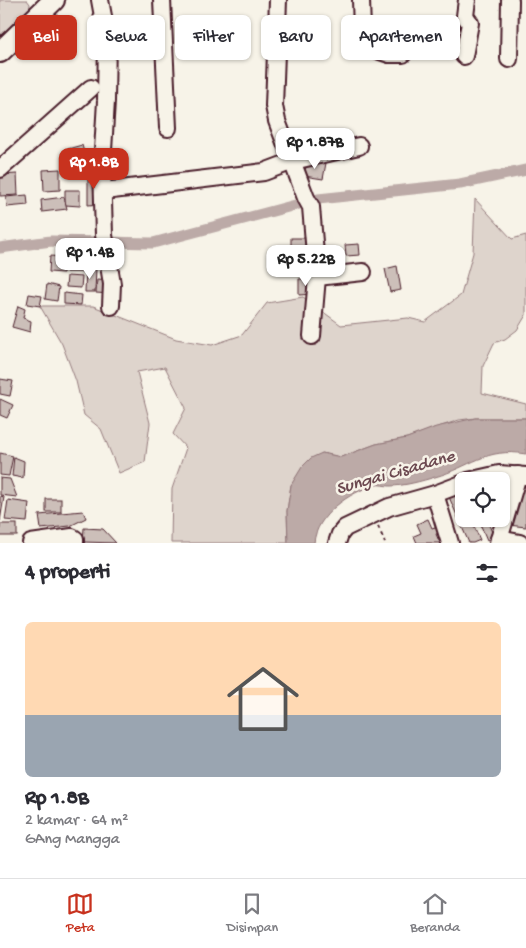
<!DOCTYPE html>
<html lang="id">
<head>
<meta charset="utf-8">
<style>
	body { margin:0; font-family:"Gochi Hand",sans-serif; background:#f2f2f3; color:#2b2b33; height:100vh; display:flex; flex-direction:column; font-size:19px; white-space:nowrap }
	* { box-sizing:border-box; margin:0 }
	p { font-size:16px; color:#7c7c81 }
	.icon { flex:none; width:28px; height:28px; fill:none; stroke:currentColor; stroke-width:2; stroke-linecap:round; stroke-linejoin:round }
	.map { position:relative; height:543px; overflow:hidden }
	.drawer { display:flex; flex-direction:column; background:#fff; flex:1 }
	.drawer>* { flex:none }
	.guide { position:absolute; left:15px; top:15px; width:496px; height:45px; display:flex; gap:10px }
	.fabs { position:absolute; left:455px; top:472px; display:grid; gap:10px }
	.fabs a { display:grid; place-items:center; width:55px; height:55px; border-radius:8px; background:#fff; box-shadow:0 1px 4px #0004; font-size:25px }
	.price { position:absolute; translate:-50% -42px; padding:0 11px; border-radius:10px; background:#fff; color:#222; font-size:16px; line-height:32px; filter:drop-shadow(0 1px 2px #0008) }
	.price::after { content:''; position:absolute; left:50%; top:30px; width:15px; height:11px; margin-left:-8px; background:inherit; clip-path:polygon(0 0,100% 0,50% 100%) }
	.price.selected { background:#c8321e; color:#fff }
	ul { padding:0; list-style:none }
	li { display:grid; align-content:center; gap:10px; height:265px; padding:0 25px }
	li span { display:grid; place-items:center; height:155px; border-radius:8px; color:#555 }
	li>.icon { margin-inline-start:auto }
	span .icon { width:90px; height:90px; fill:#fffc; stroke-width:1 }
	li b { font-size:21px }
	h2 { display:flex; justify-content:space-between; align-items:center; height:60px; padding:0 25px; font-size:21px }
	.tag { padding:0 18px; border-radius:8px; background:#fff; box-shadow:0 1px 4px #0004; font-size:18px; line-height:45px }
	.tag.selected { background:#c8321e; color:#fff }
	.tabs { display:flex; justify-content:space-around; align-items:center; height:70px; border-top:1px solid #e1e1e2; background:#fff; font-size:14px; color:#7c7c81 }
	.tabs a { display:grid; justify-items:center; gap:2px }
	.tabs .selected { color:#c8321e }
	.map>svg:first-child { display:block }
	.green { fill:#ded4cc; stroke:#947a7c }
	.water { fill:#bcaaa7; stroke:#8e7275 }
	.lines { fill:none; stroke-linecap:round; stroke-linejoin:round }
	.canal { stroke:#bcaaa7; stroke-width:11 }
	.building { fill:#ccbfb9; stroke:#4a1f2b }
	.minor-casing { stroke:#4a1f2b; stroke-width:20 }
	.major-casing { stroke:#4a1f2b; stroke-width:24 }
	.path { stroke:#4a1f2b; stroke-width:2; stroke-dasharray:4 4; stroke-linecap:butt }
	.minor { stroke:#f7f3e8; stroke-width:16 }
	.major { stroke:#f7f3e8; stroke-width:20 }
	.labels { text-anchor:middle; stroke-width:5; stroke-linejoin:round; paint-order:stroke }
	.water-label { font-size:18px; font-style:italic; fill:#6c4950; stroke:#f7f3e8 }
</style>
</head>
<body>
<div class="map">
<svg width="526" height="543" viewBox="0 0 526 543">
	<rect width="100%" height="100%" fill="#f7f3e8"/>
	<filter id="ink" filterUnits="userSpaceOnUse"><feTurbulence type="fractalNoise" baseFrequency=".02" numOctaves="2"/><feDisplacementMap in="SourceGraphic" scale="10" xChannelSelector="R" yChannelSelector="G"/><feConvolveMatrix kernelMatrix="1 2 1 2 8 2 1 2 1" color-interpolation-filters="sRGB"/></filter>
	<g filter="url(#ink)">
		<g class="green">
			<polygon points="0,0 27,0 30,4 29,13 0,42"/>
			<polygon points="475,199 512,239 526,235 526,315 517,330 505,339 494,343 483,366 482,393 526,404 526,418 476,418 459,420 407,438 376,444 341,457 322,453 291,485 287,511 288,543 171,543 172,489 186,448 173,434 186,408 165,367 137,372 150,423 145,462 119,473 101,429 84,415 76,381 62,344 40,306 93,306 176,339 212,345 242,335 267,303 303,297 341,325 408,318 425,322 461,295 473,253"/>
		</g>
		<path class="water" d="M475,418h51v36c-41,-7 -55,13 -91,23 -13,4 -31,9 -45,9 -5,0 -10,-2 -15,-1 -25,7 -59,30 -61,58h-26l-1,-32 4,-26 11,-18 9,-9 11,-5 19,4 35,-13 31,-6 29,-11z"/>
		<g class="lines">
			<polyline class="canal" points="0,248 51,241 153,243 318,199 460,184 526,170"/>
		</g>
		<g class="building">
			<polygon points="82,145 87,164 68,168 64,150"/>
			<polygon points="307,160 326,163 323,179 304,176"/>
			<polygon points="60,169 60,190 44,191 43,170"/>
			<polygon points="17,174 18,195 0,196 0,175"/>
			<polygon points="88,175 100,175 101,204 88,205"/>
			<polygon points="65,190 80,190 80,206 65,205"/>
			<polygon points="27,195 28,205 7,207 6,197"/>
			<polygon points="64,197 67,209 42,212 41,200"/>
			<rect x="291" y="238" width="18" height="11"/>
			<polygon points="359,244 360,255 346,256 345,245"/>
			<polygon points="104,248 105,265 92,265 92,249"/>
			<polygon points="50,256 64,257 63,273 49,272"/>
			<polygon points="67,256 83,257 82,272 66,272"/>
			<polygon points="397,266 401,290 390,292 385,269"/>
			<polygon points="86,267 96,268 95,292 85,292"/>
			<polygon points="67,276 82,277 81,288 66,287"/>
			<polygon points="299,279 312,279 313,294 299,295"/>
			<polygon points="97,280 111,281 110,294 96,293"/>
			<polygon points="47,284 59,287 57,301 45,299"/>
			<polygon points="64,293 82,295 81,305 64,304"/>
			<polygon points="29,294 42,296 40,306 27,304"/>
			<polygon points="18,306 25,309 23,318 31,321 30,332 12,327"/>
			<polygon points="0,379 13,381 10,396 0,394"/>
			<polygon points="0,399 13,405 7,418 0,415"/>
			<polygon points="0,453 13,456 9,476 0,475"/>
			<polygon points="14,457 24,461 23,478 12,476"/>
			<polygon points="0,478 10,479 17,497 0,495"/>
			<polygon points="521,486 526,487 526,527 508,525"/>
			<polygon points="460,493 464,501 464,519 471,519 480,540 473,543 469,543 449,497"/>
			<polygon points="0,496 4,497 0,521"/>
			<rect x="46" y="499" width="15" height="13"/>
			<polygon points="8,500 29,503 27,522 5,520"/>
			<polygon points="83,511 86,518 70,526 41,529 39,515"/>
			<polygon points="428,519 432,528 438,526 441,532 436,534 439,541 445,538 448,543 417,543 414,536 421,533 417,524"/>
			<polygon points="478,519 497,519 498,521 489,525 494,537 487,540"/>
			<rect x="0" y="524" width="17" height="12"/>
			<polygon points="84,528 103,529 116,543 83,542"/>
		</g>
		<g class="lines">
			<defs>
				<g id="minor">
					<polyline points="100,0 107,38 106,101 102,167 104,235 112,284 111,306"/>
					<polyline points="162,0 168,128"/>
					<polyline points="278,0 274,106 277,121 306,198 311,207 317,277 312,336"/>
					<polyline points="361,0 362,30 364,35 380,51 389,54 403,54"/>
					<polyline points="464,56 470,23 465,16 467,0"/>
					<polyline points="509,59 510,0"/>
					<polyline points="0,169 91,88"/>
					<polyline points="104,191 264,172 293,161 359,146"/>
					<polyline points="317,277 363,272"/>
					<polyline points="468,481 499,474 526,476"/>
					<polyline points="435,494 450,543"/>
					<polyline points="499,539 520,543"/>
					<polyline points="31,543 72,537 75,539 75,543"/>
					<polyline points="337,543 340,534 345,528 389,507 435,494 464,483"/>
					<polyline points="498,543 518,475"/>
				</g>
				<polyline id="major" points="0,52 54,0"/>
			</defs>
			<use href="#minor" class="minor-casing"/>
			<use href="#major" class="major-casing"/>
			<polyline class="path" points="378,526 385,543"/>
			<use href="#minor" class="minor"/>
			<use href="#major" class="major"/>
		</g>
	</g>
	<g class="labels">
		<g class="water-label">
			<text transform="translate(395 471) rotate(-16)" y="6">Sungai Cisadane</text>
		</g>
	</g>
</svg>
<div class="fabs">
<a><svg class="icon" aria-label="locate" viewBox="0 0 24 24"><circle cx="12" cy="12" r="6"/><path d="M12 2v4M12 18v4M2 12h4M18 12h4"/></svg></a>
</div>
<b class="price" style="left:315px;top:170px">Rp 1.87B</b>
<b class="price selected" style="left:94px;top:190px">Rp 1.8B</b>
<b class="price" style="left:90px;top:280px">Rp 1.4B</b>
<b class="price" style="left:306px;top:287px">Rp 5.22B</b>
<div class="guide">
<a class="tag selected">Beli</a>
<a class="tag">Sewa</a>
<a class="tag">Filter</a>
<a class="tag">Baru</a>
<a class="tag">Apartemen</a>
</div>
</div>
<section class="drawer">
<h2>4 properti<svg class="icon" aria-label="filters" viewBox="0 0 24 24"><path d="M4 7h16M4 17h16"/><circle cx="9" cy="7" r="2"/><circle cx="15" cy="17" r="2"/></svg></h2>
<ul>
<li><span style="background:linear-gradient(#ffd9b3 60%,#9aa5b1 0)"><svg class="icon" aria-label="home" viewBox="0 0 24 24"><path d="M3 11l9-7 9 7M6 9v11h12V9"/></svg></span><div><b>Rp 1.8B</b><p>2 kamar · 64 m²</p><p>GAng Mangga</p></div></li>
</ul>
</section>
<nav class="tabs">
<a class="selected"><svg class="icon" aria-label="map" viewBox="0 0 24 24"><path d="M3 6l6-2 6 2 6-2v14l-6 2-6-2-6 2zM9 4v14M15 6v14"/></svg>Peta</a>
<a><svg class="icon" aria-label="saved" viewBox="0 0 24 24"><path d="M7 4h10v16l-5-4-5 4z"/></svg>Disimpan</a>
<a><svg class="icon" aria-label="home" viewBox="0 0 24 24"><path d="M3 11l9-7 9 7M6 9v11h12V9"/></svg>Beranda</a>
</nav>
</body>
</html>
